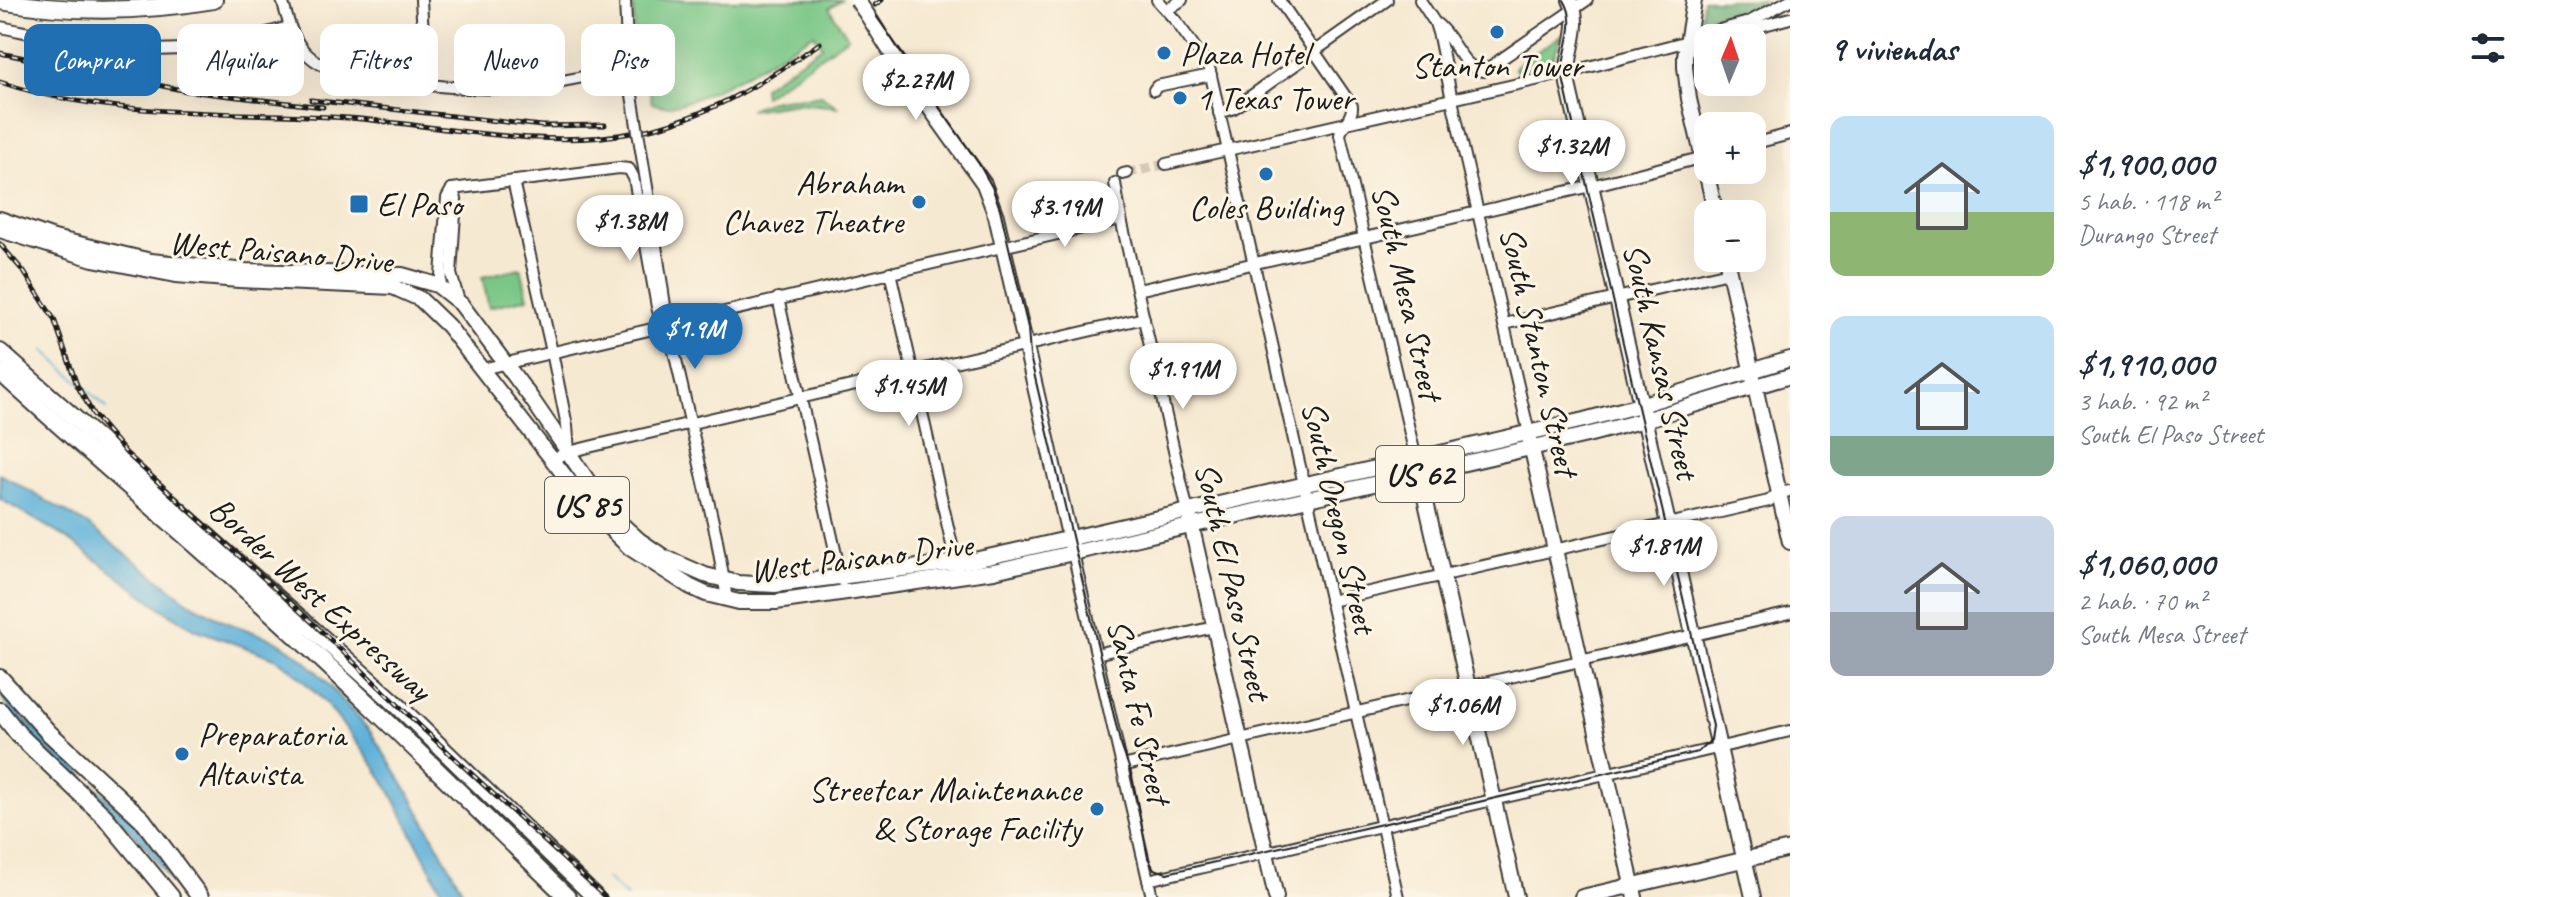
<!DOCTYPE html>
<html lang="es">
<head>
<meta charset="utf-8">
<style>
	body { margin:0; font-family:Caveat,sans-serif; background:#f6f6f7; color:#1f2937; height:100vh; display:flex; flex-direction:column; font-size:30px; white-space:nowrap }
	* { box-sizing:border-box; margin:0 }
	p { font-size:26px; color:#747a83 }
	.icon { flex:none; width:44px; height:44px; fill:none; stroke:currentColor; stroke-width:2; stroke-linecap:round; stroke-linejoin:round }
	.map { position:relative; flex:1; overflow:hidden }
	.drawer { display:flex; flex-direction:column; background:#fff; width:760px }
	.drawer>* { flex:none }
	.hud { position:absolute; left:24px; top:24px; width:760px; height:72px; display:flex; gap:16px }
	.needle { width:52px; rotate:2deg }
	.buttons { position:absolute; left:1694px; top:24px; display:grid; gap:16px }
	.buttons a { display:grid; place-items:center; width:72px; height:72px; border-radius:16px; background:#fff; box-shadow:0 8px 32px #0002; font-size:40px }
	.price { position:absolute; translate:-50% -68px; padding:0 18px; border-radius:28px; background:#fff; color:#222; font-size:26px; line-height:52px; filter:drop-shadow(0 2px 4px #0008) }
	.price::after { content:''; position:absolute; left:50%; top:48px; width:24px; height:18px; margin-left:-12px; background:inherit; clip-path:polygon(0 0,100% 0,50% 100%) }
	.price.selected { background:#1f6fb2; color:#fff }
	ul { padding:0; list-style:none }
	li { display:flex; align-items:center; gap:24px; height:200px; padding:0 40px }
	li span { display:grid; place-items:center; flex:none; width:224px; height:160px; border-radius:16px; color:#555 }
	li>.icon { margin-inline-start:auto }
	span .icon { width:96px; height:96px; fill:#fffc; stroke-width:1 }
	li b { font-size:34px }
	h2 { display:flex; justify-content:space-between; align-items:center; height:96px; padding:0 40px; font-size:34px }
	.tag { padding:0 28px; border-radius:16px; background:#fff; box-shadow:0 8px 32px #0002; font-size:28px; line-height:72px }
	.tag.selected { background:#1f6fb2; color:#fff }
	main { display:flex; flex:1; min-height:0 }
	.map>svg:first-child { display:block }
	.green { fill:#79c686; stroke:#4a7151; stroke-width:2 }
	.forest { fill:#62ab73; stroke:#3f6448; stroke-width:2 }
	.water { fill:#5db1d9; stroke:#3c667a; stroke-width:2 }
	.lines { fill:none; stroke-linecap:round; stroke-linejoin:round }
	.stream { stroke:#5db1d9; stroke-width:2 }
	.minor-tunnel { stroke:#d5cab6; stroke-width:10; stroke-dasharray:10 5; stroke-linecap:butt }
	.minor-casing { stroke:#3d3b37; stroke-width:14 }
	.major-casing { stroke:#3d3b37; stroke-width:18 }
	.highway-casing { stroke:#3d3b37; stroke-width:20 }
	.minor { stroke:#fff; stroke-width:10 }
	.major { stroke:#fff; stroke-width:14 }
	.highway { stroke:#fff; stroke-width:16 }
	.tram { stroke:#1c1c1c; stroke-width:2 }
	.rail-casing { stroke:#1c1c1c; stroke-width:5 }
	.rail { stroke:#fcf5e5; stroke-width:2; stroke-dasharray:6; stroke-linecap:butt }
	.minor-bridge-casing { stroke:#3d3b37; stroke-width:14; stroke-linecap:butt }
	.major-bridge-casing { stroke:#3d3b37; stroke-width:18; stroke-linecap:butt }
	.minor-bridge { stroke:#fff; stroke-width:10 }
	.major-bridge { stroke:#fff; stroke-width:14 }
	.poi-dot { fill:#1f6fb2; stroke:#fcf5e5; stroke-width:3 }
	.labels { text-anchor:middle; stroke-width:6; stroke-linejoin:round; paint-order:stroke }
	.shield { fill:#fcf5e5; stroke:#5f5d58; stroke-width:2 }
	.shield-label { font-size:32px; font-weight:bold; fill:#1c1c1c }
	.poi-label { font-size:34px; fill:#1c1c1c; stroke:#fcf5e5; text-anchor:start }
	.street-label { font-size:34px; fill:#1c1c1c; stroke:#fcf5e5 }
</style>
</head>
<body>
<main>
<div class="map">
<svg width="1790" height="897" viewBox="0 0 1790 897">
	<rect width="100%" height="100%" fill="#fcf5e5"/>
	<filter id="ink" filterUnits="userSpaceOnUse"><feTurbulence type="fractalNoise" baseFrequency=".0125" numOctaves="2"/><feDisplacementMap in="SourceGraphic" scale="16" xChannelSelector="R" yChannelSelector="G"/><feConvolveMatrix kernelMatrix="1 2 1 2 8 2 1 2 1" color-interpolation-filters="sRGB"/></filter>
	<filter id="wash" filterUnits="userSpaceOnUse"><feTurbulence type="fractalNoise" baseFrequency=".006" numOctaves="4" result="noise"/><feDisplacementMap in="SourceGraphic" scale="32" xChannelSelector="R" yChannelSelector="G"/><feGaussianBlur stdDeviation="1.8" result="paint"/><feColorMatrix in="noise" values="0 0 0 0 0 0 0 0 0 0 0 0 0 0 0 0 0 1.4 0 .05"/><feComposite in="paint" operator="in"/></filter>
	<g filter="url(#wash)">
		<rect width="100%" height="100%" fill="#f6e9d1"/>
		<g class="green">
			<path d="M633,0h208l-12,8 19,29 -84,59 -1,-9 59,-41 -8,-12c-30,17 -118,74 -150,72 -4,0 -8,-2 -12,-3l-6,-32 6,-1 -5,-14 -8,3 -4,-6z"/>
			<polygon points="1562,35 1550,65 1517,71 1515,69 1515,66"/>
			<path d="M821,95l16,12 -39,-4 -49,7c26,-15 45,-10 72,-15z"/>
			<polygon points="521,268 528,298 489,307 482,277"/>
		</g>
		<path class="forest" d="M1703,0h62c-17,11 -23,19 -44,13l-5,2 2,5 -4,4 -9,1 -4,-6z"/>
		<g class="water">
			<polygon points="0,474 87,524 187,601 226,622 275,640 297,654 318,673 370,731 412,798 466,897 445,897 389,789 375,767 325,702 290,668 275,658 195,629 165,611 68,539 0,499"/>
			<path d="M0,690l22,27 62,58 -5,5c-17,-17 -79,-68 -79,-90z"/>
			<polygon points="94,785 134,823 153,845 190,897 182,897 147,848 91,789"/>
		</g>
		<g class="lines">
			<g class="stream">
				<polyline points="44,350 107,408"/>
				<polyline points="82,778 92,787"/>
				<polyline points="606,878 627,897"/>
			</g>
		</g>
	</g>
	<g filter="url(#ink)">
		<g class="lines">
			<polyline class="minor-tunnel" points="1127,173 1166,164"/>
			<defs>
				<g id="minor">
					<path d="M282,0c6,20 10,40 26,55 20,19 50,20 75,24 41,6 82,11 123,9 41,-2 82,-12 122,-21"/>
					<polyline points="421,0 425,68 423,85"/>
					<polyline points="625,0 628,67 631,89"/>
					<polyline points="1157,0 1176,21 1209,67 1398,897"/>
					<path d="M1279,0l73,106c1,12 -10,18 -12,29l76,324"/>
					<polyline points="1420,0 1435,23 1439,36 1452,100 1529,433"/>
					<polyline points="1167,10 1182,0"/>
					<path d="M1437,24c17,13 24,45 47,47l103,-71"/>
					<path d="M0,27c71,14 132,29 206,20 28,-4 56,-13 83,-20"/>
					<polyline points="1712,32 1749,22 1790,0"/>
					<polyline points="1154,90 1157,86 1211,75"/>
					<polyline points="1219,113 1234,108 1387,0"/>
					<polyline points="1752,144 1790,134"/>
					<polyline points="1166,164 1562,74 1707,36 1716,38 1790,18"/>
					<polyline points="1123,174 1127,173"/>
					<polyline points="513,181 552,352 567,426 569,452"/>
					<polyline points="1115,183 1121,219 1188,512"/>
					<polyline points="452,189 619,168 629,169 634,178 657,307 660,317 668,325"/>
					<polyline points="452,189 456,199 451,274 459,301"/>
					<polyline points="648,193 668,325 716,535 727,599"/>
					<polyline points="890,272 957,567"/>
					<polyline points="440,288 447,198 452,189"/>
					<polyline points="1138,290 1591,186 1708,156"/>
					<polyline points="778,298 842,581"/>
					<polyline points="1504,324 1729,272"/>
					<polyline points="482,369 1121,219"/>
					<polyline points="552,459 569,452 593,446 1144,318"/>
					<polyline points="1073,553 1152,897"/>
					<polyline points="1330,601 1769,501 1778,493 1790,491"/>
					<polyline points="1096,654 1214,627"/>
					<polyline points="1122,766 1790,613"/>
					<polyline points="1148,880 1790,731"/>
				</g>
				<g id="major">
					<path d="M1570,0c14,29 -6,54 -2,84l185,813"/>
					<polyline points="1694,0 1685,56 1685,67 1689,99 1716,214"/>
					<polyline points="868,16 897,62 984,184 996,216 1072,548"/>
					<polyline points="0,219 54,238 151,261 246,271 402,275 437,285 461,304 531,398 592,487 618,521 639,540 664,557 705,575 738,583 775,585 974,560 1015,551 1584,420 1640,405 1790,359"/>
					<polyline points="0,230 93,259 176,275 239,280 393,287 420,299 448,326 593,512 630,548 689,586 706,594 739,602 776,602 994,571 1587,435 1644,420 1790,376"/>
					<polyline points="1726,258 1790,542"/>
					<polyline points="1530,441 1635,897"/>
					<polyline points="1418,467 1516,897"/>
					<polyline points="1189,515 1276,897"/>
					<polyline points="1582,897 1790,849"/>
				</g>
				<g id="highway">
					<path d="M0,1c70,12 144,11 214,-1"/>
					<polyline points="0,352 392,700 595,897"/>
					<path d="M0,372c80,74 165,144 246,218 110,99 215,204 321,307"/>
					<polyline points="0,678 48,732 142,819 200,897"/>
					<polyline points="0,711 19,735 105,817 171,897"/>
				</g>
			</defs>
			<use href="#minor" class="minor-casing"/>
			<use href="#major" class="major-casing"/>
			<use href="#highway" class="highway-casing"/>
			<use href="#minor" class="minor"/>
			<use href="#major" class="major"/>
			<use href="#highway" class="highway"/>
			<path class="tram" d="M865,0l114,164 13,23 8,22 28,119 2,28 90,386 12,34 16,82 6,11 13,4 531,-121 13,-12 2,-14c-50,-216 -103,-431 -150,-648 -3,-27 17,-52 1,-78"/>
			<defs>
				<g id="rail">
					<polyline points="875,5 882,0"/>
					<polyline points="0,53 187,91 323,107"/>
					<path d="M0,82c115,38 228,28 348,36 95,7 194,33 289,14 70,-14 126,-49 183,-89"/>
					<polyline points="311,100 542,126 605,125"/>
					<polyline points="0,244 24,272 54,319 77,385 93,414 126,453 314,624 421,727 605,897"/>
				</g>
			</defs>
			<use href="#rail" class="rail-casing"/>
			<use href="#rail" class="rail"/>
			<defs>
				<polyline id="minor-bridge" points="631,89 648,193"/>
				<polyline id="major-bridge" points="857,0 868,16"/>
			</defs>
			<use href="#minor-bridge" class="minor-bridge-casing"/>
			<use href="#major-bridge" class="major-bridge-casing"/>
			<use href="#minor-bridge" class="minor-bridge"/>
			<use href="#major-bridge" class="major-bridge"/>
		</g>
	</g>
	<g class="poi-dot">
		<circle cx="1497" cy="32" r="8"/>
		<circle cx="1164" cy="53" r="8"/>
		<circle cx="1180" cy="98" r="8"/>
		<circle cx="1266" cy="174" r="8"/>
		<circle cx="919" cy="202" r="8"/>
		<rect x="349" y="194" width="20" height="20" rx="4"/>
		<circle cx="182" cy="754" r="8"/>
		<circle cx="1097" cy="809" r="8"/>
	</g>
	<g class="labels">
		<g class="shield">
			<rect x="1376" y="446" width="88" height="56" rx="6"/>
			<rect x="545" y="477" width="84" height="56" rx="6"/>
		</g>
		<g class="shield-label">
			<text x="1420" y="485">US 62</text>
			<text x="587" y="516">US 85</text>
		</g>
		<g class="poi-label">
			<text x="1180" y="65">Plaza Hotel</text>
			<text x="1497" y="77" text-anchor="middle">Stanton Tower</text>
			<text x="1196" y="110">1 Texas Tower</text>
			<text x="903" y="194" text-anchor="end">Abraham<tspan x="903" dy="39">Chavez Theatre</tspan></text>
			<text x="377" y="216">El Paso</text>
			<text x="1266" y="219" text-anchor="middle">Coles Building</text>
			<text x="198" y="746">Preparatoria<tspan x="198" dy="39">Altavista</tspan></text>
			<text x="1081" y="801" text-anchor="end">Streetcar Maintenance<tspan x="1081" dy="39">&amp; Storage Facility</tspan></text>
		</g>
		<g class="street-label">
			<text transform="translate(281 251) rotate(5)" y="12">West Paisano Drive</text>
			<text transform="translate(1408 292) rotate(77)" y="12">South Mesa Street</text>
			<text transform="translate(1540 351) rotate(77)" y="12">South Stanton Street</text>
			<text transform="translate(1662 361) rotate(77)" y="12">South Kansas Street</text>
			<text transform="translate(1340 517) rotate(77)" y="12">South Oregon Street</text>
			<text transform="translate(861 557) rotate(-7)" y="12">West Paisano Drive</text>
			<text transform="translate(1234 581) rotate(77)" y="12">South El Paso Street</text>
			<text transform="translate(321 598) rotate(42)" y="12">Border West Expressway</text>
			<text transform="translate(1140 711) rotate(77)" y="12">Santa Fe Street</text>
		</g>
	</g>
</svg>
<div class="buttons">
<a><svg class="needle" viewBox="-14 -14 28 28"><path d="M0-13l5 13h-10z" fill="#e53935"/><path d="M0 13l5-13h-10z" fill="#747a83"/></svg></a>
<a>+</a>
<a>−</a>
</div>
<b class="price" style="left:916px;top:122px">$2.27M</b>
<b class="price" style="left:1572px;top:188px">$1.32M</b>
<b class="price" style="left:1065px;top:249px">$3.19M</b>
<b class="price" style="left:630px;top:263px">$1.38M</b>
<b class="price selected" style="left:695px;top:371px">$1.9M</b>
<b class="price" style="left:1183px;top:411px">$1.91M</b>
<b class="price" style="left:909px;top:428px">$1.45M</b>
<b class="price" style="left:1664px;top:588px">$1.81M</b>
<b class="price" style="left:1463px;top:747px">$1.06M</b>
<div class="hud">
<a class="tag selected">Comprar</a>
<a class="tag">Alquilar</a>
<a class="tag">Filtros</a>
<a class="tag">Nuevo</a>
<a class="tag">Piso</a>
</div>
</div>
<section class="drawer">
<h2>9 viviendas<svg class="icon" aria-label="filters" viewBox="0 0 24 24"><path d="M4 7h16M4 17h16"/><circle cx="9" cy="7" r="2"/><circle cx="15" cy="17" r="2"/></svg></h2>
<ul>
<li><span style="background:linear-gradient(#bfe0f5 60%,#8fb573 0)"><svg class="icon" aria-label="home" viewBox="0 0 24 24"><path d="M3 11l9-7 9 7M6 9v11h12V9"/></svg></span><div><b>$1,900,000</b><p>5 hab. · 118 m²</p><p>Durango Street</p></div></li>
<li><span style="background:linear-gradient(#bfe0f5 75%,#7fa58c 0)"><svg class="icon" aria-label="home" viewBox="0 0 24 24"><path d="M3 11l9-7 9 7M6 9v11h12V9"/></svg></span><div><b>$1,910,000</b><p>3 hab. · 92 m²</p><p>South El Paso Street</p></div></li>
<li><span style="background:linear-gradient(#c9d6e8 60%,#9aa5b1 0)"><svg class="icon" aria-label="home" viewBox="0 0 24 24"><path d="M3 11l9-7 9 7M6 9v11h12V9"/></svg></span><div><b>$1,060,000</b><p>2 hab. · 70 m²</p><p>South Mesa Street</p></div></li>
</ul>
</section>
</main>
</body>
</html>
